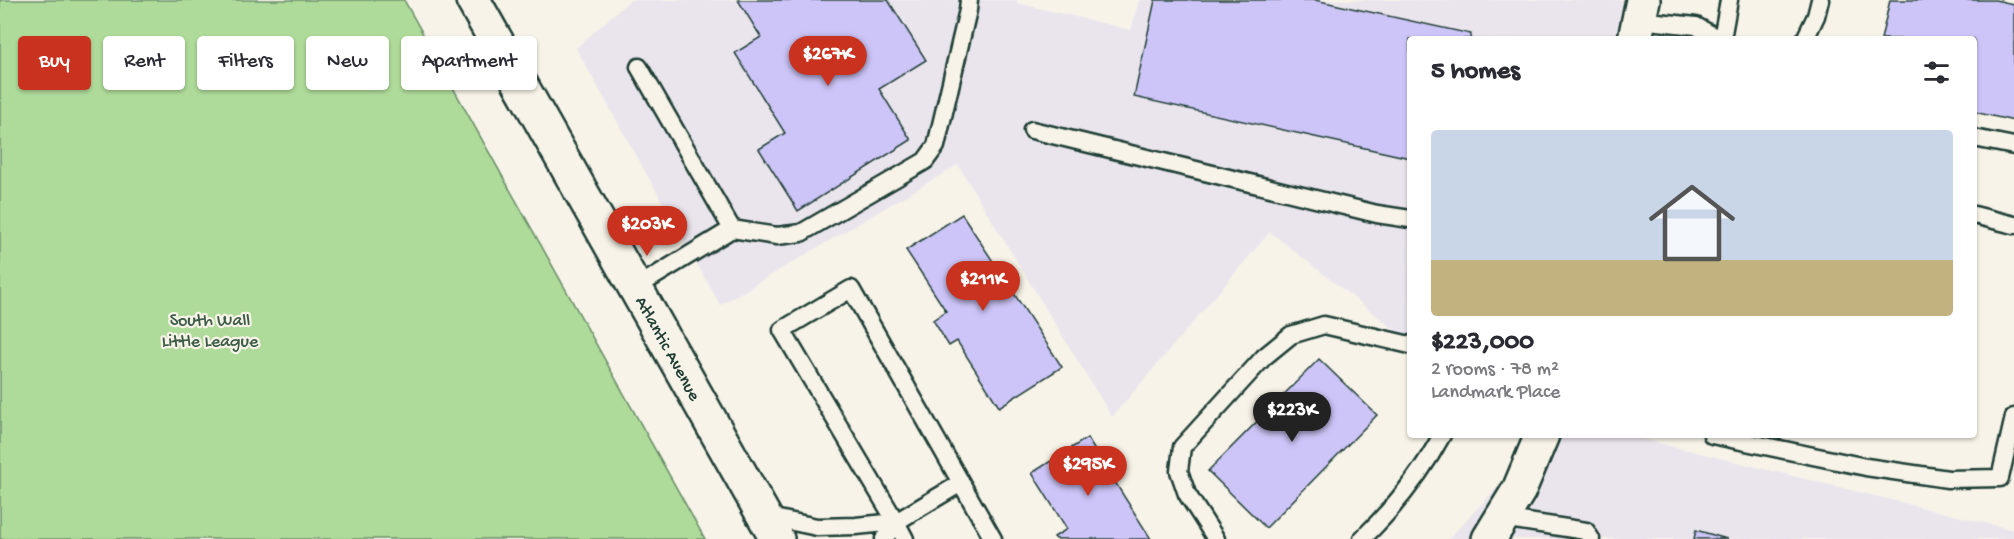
<!DOCTYPE html>
<html lang="en">
<head>
<meta charset="utf-8">
<style>
	body { margin:0; font-family:"Gochi Hand",sans-serif; background:#f7f7f7; color:#2b2b33; height:100vh; display:flex; flex-direction:column; font-size:22px; white-space:nowrap }
	* { box-sizing:border-box; margin:0 }
	p { font-size:20px; color:#7c7c81 }
	.icon { flex:none; width:33px; height:33px; fill:none; stroke:currentColor; stroke-width:2; stroke-linecap:round; stroke-linejoin:round }
	.map { position:relative; flex:1; overflow:hidden }
	.details { position:absolute; left:1407px; top:36px; width:570px; height:402px; display:flex; flex-direction:column; background:#fff; border-radius:6px; box-shadow:0 2px 4px #0004 }
	.details>* { flex:none }
	.top-card { position:absolute; left:18px; top:36px; width:570px; height:54px; display:flex; gap:12px }
	.price { position:absolute; translate:-50% -51px; padding:0 14px; border-radius:21px; background:#c8321e; color:#fff; font-size:20px; line-height:39px; filter:drop-shadow(0 2px 3px #0008) }
	.price::after { content:''; position:absolute; left:50%; top:36px; width:18px; height:14px; margin-left:-9px; background:inherit; clip-path:polygon(0 0,100% 0,50% 100%) }
	.price.active { background:#222; color:#fff }
	ul { padding:0; list-style:none }
	li { display:grid; align-content:center; gap:12px; height:318px; padding:0 24px }
	li span { display:grid; place-items:center; height:186px; border-radius:6px; color:#555 }
	li>.icon { margin-inline-start:auto }
	span .icon { width:108px; height:108px; fill:#fffc; stroke-width:1 }
	li b { font-size:26px }
	h2 { display:flex; justify-content:space-between; align-items:center; height:72px; padding:0 24px; font-size:26px }
	.chip { padding:0 21px; border-radius:6px; background:#fff; box-shadow:0 2px 4px #0004; font-size:21px; line-height:54px }
	.chip.active { background:#c8321e; color:#fff }
	.map>svg:first-child { display:block }
	.built { fill:#eae5ed }
	.green { fill:#afdb9a; stroke:#678c67; stroke-width:1.5 }
	.building { fill:#cdc5f8; stroke:#1f3d34; stroke-width:1.5 }
	.lines { fill:none; stroke-linecap:round; stroke-linejoin:round }
	.service-casing { stroke:#1f3d34; stroke-width:21 }
	.minor-casing { stroke:#1f3d34; stroke-width:38 }
	.secondary-casing { stroke:#1f3d34; stroke-width:38 }
	.service { stroke:#f7f3e8; stroke-width:16 }
	.minor { stroke:#f7f3e8; stroke-width:33 }
	.secondary { stroke:#f7f3e8; stroke-width:33 }
	.labels { text-anchor:middle; stroke-width:4.5; stroke-linejoin:round; paint-order:stroke }
	.park-label { font-size:18px; fill:#3c5d48; stroke:#f7f3e8 }
	.street-label { font-size:18px; fill:#1f3d34; stroke:#f7f3e8 }
</style>
</head>
<body>
<div class="map">
<svg width="2014" height="539" viewBox="0 0 2014 539">
	<rect width="100%" height="100%" fill="#f7f3e8"/>
	<filter id="ink" filterUnits="userSpaceOnUse"><feTurbulence type="fractalNoise" baseFrequency=".0167" numOctaves="2"/><feDisplacementMap in="SourceGraphic" scale="12" xChannelSelector="R" yChannelSelector="G"/><feConvolveMatrix kernelMatrix="1 2 1 2 8 2 1 2 1" color-interpolation-filters="sRGB"/></filter>
	<g filter="url(#ink)">
		<g class="built">
			<polygon points="630,0 1017,0 1017,3 1131,30 1139,0 1646,0 1639,39 1410,39 1410,342 1270,232 1112,417 958,165 720,305 576,48"/>
			<polygon points="1527,435 1626,435 2014,530 2014,539 1448,539 1538,445"/>
		</g>
		<polygon class="green" points="0,0 404,0 705,539 0,539"/>
		<g class="building">
			<polygon points="738,0 888,0 926,60 879,89 911,140 798,211 759,149 785,133 735,53 761,37"/>
			<polygon points="1155,0 1315,0 1471,34 1470,39 1410,39 1410,158 1134,97"/>
			<polygon points="1890,0 1995,0 2014,4 2014,121 1974,112 1974,39 1881,39"/>
			<polygon points="962,214 1062,367 999,407 957,341 949,346 933,320 946,311 906,250"/>
			<polygon points="1319,359 1377,415 1266,528 1208,471"/>
			<polygon points="1087,438 1151,539 1056,539 1054,537 1067,529 1032,473"/>
			<polygon points="1696,530 1727,539 1694,539"/>
		</g>
		<g class="lines">
			<defs>
				<g id="service">
					<polyline points="1639,20 1696,26 1719,39"/>
					<polyline points="1722,39 1729,0"/>
					<polyline points="1805,39 1816,16 1820,0"/>
					<polyline points="1032,130 1377,214 1410,219"/>
					<polyline points="1974,138 2014,146"/>
					<polyline points="1974,215 2014,225"/>
					<polyline points="732,229 777,236 801,233 925,161 936,146 968,10 969,0"/>
					<polyline points="635,288 732,229 639,67"/>
					<polyline points="1712,435 1866,467 1948,479 2000,478 2014,417"/>
					<polyline points="961,483 896,522 782,330 851,289 993,539"/>
					<polyline points="764,516 817,527 856,526 896,522 884,539"/>
					<polyline points="1502,518 1586,531 1591,539"/>
					<polyline points="896,522 905,539"/>
					<polyline points="1216,539 1187,494 1179,471 1182,447 1264,357 1291,335 1324,325 1410,345"/>
					<path d="M1362,539c32,-31 59,-65 80,-104"/>
				</g>
				<g id="minor">
					<polyline points="1635,39 1643,0"/>
					<polyline points="1489,539 1519,490 1542,435"/>
				</g>
				<polyline id="secondary" points="473,0 777,539"/>
			</defs>
			<use href="#service" class="service-casing"/>
			<use href="#minor" class="minor-casing"/>
			<use href="#secondary" class="secondary-casing"/>
			<use href="#service" class="service"/>
			<use href="#minor" class="minor"/>
			<use href="#secondary" class="secondary"/>
		</g>
	</g>
	<g class="labels">
		<g class="park-label">
			<text x="210" y="325">South Wall<tspan x="210" dy="21">Little League</tspan></text>
		</g>
		<g class="street-label">
			<text transform="translate(669 348) rotate(61)" y="6">Atlantic Avenue</text>
		</g>
	</g>
</svg>
<b class="price" style="left:828px;top:87px">$267K</b>
<b class="price" style="left:647px;top:257px">$203K</b>
<b class="price" style="left:983px;top:312px">$211K</b>
<b class="price active" style="left:1292px;top:443px">$223K</b>
<b class="price" style="left:1088px;top:497px">$295K</b>
<div class="top-card">
<a class="chip active">Buy</a>
<a class="chip">Rent</a>
<a class="chip">Filters</a>
<a class="chip">New</a>
<a class="chip">Apartment</a>
</div>
<section class="details">
<h2>5 homes<svg class="icon" aria-label="filters" viewBox="0 0 24 24"><path d="M4 7h16M4 17h16"/><circle cx="9" cy="7" r="2"/><circle cx="15" cy="17" r="2"/></svg></h2>
<ul>
<li><span style="background:linear-gradient(#c9d6e8 70%,#c2b280 0)"><svg class="icon" aria-label="home" viewBox="0 0 24 24"><path d="M3 11l9-7 9 7M6 9v11h12V9"/></svg></span><div><b>$223,000</b><p>2 rooms · 78 m²</p><p>Landmark Place</p></div></li>
</ul>
</section>
</div>
</body>
</html>
